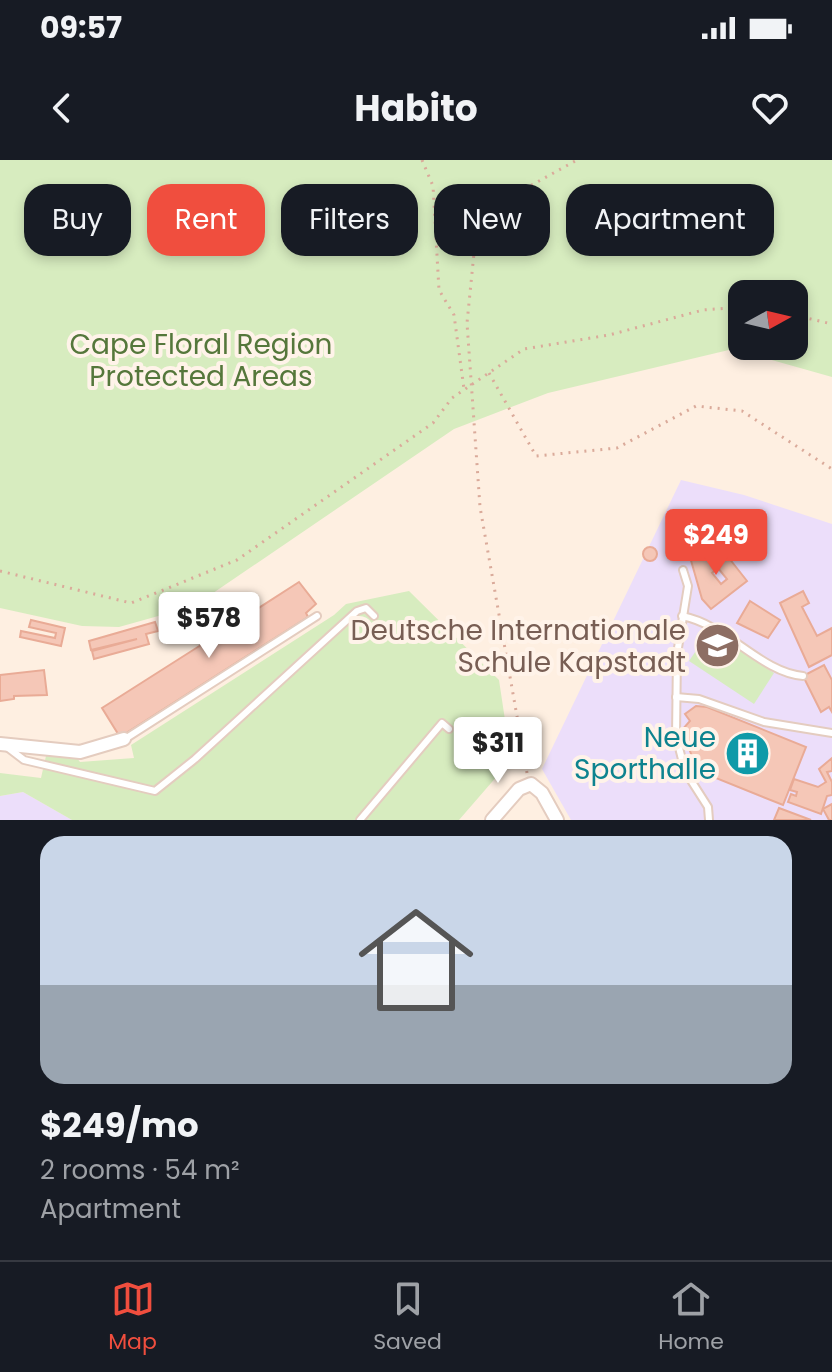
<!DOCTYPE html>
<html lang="en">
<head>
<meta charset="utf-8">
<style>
	body { margin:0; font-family:Poppins,sans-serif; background:#20242c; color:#f1f3f6; height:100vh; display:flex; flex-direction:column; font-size:30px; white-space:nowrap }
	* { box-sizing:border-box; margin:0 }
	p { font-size:26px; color:#9ea1a6 }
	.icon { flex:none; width:44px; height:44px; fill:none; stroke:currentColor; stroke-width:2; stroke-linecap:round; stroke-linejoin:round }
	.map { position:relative; height:660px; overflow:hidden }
	.sheet { display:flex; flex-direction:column; background:#171b24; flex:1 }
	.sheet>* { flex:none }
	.banner { position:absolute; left:24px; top:24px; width:784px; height:72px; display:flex; gap:16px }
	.needle { width:52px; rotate:82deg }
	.buttons { position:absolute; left:728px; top:120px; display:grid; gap:16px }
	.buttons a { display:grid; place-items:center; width:80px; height:80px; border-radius:16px; background:#171b24; box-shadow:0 4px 12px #0003; font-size:40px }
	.price { position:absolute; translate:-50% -68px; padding:0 18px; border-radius:8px; background:#fff; color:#222; font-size:26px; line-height:52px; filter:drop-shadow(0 2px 4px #0008) }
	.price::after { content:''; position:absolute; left:50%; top:48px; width:24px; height:18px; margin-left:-12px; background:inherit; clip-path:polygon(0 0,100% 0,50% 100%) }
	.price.selected { background:#f04e3e; color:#fff }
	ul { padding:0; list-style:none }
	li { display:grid; align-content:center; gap:16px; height:424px; padding:0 40px }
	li+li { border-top:2px solid #363941 }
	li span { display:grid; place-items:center; height:248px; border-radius:24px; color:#555 }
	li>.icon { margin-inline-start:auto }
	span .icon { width:144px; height:144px; fill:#fffc; stroke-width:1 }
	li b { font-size:34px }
	.tag { padding:0 28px; border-radius:24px; background:#171b24; box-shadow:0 4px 12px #0003; font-size:28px; line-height:72px }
	.tag.selected { background:#f04e3e; color:#fff }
	.status { display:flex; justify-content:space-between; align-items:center; height:56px; padding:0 40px; background:#171b24; direction:ltr }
	.status svg { height:22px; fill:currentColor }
	header { display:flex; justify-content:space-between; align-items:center; height:104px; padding:0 40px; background:#171b24; font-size:36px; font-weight:700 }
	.tab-bar { display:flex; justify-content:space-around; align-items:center; height:112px; border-top:2px solid #363941; background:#171b24; font-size:22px; color:#9ea1a6 }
	.tab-bar a { display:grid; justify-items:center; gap:4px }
	.tab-bar .selected { color:#f04e3e }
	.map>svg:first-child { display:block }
	.education { fill:#ecdefa }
	.green { fill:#d7ecbf; fill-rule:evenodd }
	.building { fill:#f5c7b7; stroke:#e9ab96; stroke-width:2; fill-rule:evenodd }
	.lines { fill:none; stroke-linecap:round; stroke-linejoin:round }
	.lane-casing { stroke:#e4ccbf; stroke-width:10 }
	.street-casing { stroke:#e4ccbf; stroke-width:16 }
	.path { stroke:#daaa9a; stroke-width:3; stroke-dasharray:2 6; stroke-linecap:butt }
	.lane { stroke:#fff; stroke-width:6 }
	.street { stroke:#fff; stroke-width:12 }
	.labels { text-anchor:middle; stroke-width:8; stroke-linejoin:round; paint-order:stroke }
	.park-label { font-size:28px; fill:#55773b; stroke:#fff3e9 }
	.education-label { font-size:28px; fill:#785e54; stroke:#fff3e9; text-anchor:end }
	.culture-label { font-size:28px; fill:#0d838f; stroke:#fff3e9; text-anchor:end }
</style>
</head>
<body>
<div class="status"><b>09:57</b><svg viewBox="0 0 49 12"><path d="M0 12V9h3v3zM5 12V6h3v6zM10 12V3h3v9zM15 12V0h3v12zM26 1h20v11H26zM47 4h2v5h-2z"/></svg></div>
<header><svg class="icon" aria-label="back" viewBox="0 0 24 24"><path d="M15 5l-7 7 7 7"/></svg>Habito<svg class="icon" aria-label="heart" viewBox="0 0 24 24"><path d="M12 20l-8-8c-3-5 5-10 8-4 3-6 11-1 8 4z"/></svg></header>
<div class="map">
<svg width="832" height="660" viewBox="0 0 832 660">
	<rect width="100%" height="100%" fill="#feefe1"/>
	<g class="education">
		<polygon points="681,320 744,335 832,364 832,660 571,660 542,609"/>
		<polygon points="23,632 72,660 0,660 0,636"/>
	</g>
	<g class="green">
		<path d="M0,0h832v217l-99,-28 -185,44 -94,36 -260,177 -75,21 -37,-1 -82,-18zM742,134h52v52h-52z"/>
		<polygon points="409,431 499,520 511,600 459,660 72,660 23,632 0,636 0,613 41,618 46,596 77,598 80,602 134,598 131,585 334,455 346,444"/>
		<polygon points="710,470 774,513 754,544 689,501"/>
	</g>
	<g class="building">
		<circle cx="650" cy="394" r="7"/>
		<path d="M721,388l26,33 -36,28 -9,-10 -12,-42 15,-5 2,7zM718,408l9,11 -6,5 -9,-11z"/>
		<polygon points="299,422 316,444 306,453 308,457 120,577 102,548 201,485 199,481 203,478 206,482"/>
		<polygon points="803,431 809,443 802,447 817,476 832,468 832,495 809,507 780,443"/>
		<polygon points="750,441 780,460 768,478 737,463"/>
		<polygon points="31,460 65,468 61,486 20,477 21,471 55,478 56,473 29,467"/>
		<polygon points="155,462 158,471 146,474 149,484 94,499 92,491 137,479 91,490 89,481"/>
		<polygon points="824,505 832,520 832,552 829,547 821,552 803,516"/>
		<polygon points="44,510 47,535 14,536 14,539 0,541 0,515"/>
		<polygon points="696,546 707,547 806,587 783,645 691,608 693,599 682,570 690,561 685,554"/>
		<polygon points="832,598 832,611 827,612 832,622 832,635 827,636 821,654 788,642 791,634 796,636 797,632 790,630 794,619 818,627 826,622 819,609"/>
		<polygon points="832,644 832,660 829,660 823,649"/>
		<polygon points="779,648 811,660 774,660"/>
	</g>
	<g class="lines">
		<defs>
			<g id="lane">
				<polyline points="683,410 688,426 677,494 676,576 685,611 708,647 709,660"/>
				<path d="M682,456c46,9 78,56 121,60"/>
				<polyline points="676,537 699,539 764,562 832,573"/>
				<polyline points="125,579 317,456"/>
				<polyline points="7,587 24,600 155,631 195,599 357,451 366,448 374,456"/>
				<polyline points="360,660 442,563 449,569"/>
			</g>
			<g id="street">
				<polyline points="0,584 80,592 124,579"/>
				<polyline points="492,660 519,629 531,624 542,633 557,660"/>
			</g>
		</defs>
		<use href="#lane" class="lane-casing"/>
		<use href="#street" class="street-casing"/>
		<g class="path">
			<polyline points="422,0 433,26 439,130 454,155 464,229"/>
			<polyline points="794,155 832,164"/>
			<polyline points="489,213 536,296 617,288 696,246 742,251 832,309"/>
			<polyline points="0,411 131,443 237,400 433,263 452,238 524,189 609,175 703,150 742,147"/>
			<polyline points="527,613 480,347 467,163 474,93 491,59 512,36 577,0"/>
		</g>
		<use href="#lane" class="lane"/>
		<use href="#street" class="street"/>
	</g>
	<defs>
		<symbol id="school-disc" viewBox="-11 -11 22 22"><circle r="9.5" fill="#8d6e63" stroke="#fff3e9"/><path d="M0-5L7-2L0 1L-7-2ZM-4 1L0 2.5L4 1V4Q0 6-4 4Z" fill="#fff"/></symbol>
		<symbol id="building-disc" viewBox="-11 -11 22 22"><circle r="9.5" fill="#0f9aa8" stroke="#fff3e9"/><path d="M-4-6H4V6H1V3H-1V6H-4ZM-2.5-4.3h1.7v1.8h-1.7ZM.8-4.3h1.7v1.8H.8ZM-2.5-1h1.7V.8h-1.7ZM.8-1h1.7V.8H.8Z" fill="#fff"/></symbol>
	</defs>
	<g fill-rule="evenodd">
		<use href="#school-disc" x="692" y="460" width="51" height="51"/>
		<use href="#building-disc" x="722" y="568" width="51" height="51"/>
	</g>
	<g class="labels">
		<g class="park-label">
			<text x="201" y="194">Cape Floral Region<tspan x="201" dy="32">Protected Areas</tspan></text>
		</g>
		<g class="education-label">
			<text x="686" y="480">Deutsche Internationale<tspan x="686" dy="32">Schule Kapstadt</tspan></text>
		</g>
		<g class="culture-label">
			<text x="716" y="587">Neue<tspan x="716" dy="32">Sporthalle</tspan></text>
		</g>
	</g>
</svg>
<div class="buttons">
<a><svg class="needle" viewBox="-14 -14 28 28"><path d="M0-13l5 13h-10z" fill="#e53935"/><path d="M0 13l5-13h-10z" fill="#9ea1a6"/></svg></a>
</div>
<b class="price selected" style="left:716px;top:417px">$249</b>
<b class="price" style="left:209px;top:500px">$578</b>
<b class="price" style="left:498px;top:625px">$311</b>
<div class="banner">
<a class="tag">Buy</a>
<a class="tag selected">Rent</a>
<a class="tag">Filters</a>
<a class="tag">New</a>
<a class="tag">Apartment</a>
</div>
</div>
<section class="sheet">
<ul>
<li><span style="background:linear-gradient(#c9d6e8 60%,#9aa5b1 0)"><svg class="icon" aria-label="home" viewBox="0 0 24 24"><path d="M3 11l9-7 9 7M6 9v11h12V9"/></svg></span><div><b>$249/mo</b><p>2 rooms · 54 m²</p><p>Apartment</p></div></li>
</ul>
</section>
<nav class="tab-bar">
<a class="selected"><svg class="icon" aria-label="map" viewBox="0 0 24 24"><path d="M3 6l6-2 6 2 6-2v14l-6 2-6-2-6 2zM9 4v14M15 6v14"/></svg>Map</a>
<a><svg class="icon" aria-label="saved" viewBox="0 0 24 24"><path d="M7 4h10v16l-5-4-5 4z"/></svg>Saved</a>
<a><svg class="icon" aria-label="home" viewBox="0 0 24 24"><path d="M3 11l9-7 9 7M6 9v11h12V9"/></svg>Home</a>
</nav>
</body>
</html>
